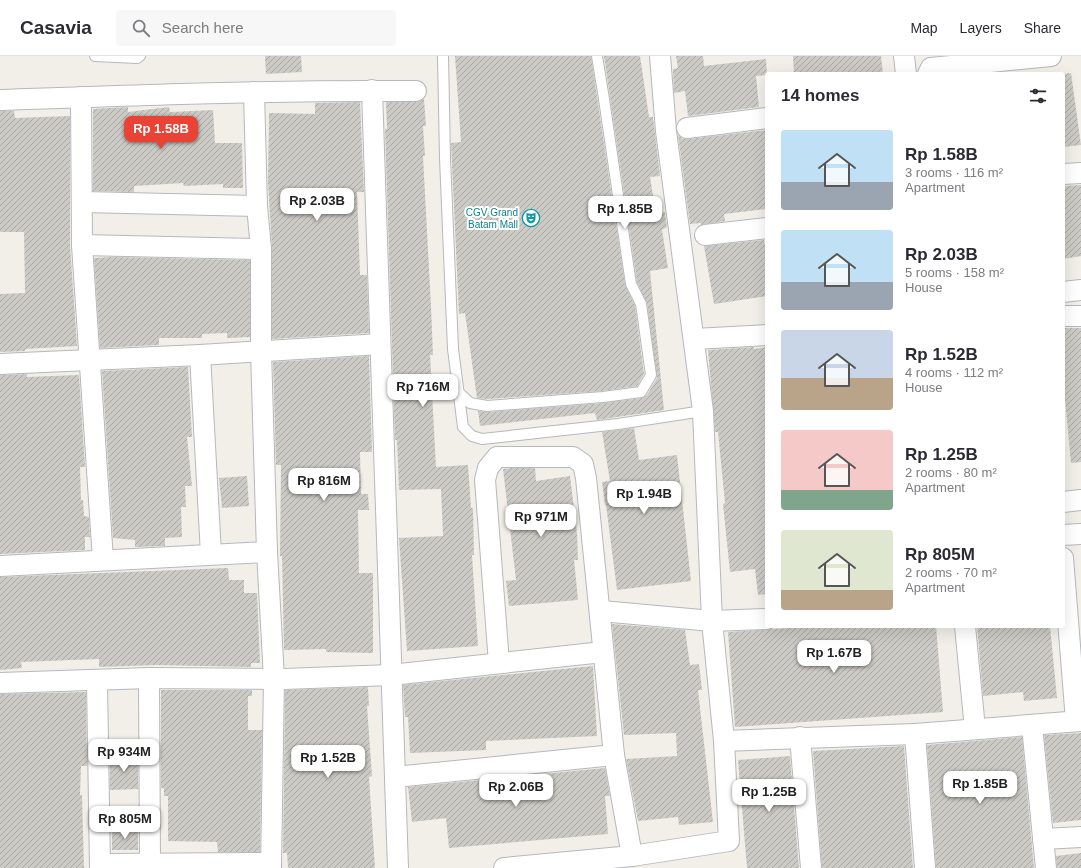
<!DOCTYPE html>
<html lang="en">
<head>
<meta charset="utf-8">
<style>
	body { margin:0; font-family:Helvetica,sans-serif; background:#f7f7f7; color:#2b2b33; height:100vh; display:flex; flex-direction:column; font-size:15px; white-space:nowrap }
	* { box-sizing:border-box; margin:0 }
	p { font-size:13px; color:#7c7c81 }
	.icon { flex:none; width:22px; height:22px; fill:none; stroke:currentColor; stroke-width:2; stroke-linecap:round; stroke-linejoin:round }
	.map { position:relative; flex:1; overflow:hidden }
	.panel { position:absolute; left:765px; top:16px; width:300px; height:556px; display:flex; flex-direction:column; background:#fff; border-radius:4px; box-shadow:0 4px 16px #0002 }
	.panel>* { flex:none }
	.price { position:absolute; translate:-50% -34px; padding:0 9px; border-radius:8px; background:#fff; color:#222; font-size:13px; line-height:26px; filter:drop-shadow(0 1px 2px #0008) }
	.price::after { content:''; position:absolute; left:50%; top:24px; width:12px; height:9px; margin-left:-6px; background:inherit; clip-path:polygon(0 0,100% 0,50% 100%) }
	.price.on { background:#ea4335; color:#fff }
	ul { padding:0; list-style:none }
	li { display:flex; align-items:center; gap:12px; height:100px; padding:0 16px }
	li span { display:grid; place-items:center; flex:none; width:112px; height:80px; border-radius:4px; color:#555 }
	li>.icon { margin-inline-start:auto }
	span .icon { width:48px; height:48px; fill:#fffc; stroke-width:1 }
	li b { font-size:17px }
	h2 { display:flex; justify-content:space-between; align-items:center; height:48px; padding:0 16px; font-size:17px }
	header { display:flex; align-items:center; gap:24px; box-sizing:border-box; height:56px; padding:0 20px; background:#fff; border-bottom:1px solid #e1e1e2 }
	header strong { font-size:19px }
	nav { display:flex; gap:22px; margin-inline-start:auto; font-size:14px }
	.search { width:280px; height:36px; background:#f7f7f7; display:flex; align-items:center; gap:10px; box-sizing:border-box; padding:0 14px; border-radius:4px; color:#7c7c81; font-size:15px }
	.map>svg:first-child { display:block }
	.building { fill:url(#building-hatch) }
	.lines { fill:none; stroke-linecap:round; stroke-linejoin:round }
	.service-casing { stroke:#b5b8bc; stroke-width:12 }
	.minor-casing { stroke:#b5b8bc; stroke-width:22 }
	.service { stroke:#fff; stroke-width:10 }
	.minor { stroke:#fff; stroke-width:20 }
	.labels { text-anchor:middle; stroke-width:4; stroke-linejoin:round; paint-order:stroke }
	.culture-label { font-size:10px; fill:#0d838f; stroke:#fff; text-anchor:end }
</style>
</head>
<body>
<header>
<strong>Casavia</strong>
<div class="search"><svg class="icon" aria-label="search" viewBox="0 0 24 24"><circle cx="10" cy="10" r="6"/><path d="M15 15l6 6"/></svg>Search here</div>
<nav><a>Map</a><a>Layers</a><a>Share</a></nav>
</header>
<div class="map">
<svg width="1081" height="812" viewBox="0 0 1081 812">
	<defs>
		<pattern id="building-hatch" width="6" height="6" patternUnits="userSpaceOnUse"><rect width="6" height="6" fill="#cccac5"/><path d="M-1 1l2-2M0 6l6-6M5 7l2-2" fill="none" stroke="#a9a8a4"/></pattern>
	</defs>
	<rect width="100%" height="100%" fill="#f1efe8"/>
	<g class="building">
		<polygon points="265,0 301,0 302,16 266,18"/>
		<polygon points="455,0 591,0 625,229 635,250 644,318 637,330 602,335 487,343 477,342 465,257 459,258 451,87 461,86"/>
		<polygon points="604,0 640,0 649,61 653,61 660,120 650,121 656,158 665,156 667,171 662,174 668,212 650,215 664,354 597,364 595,357 480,370 478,355 488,356 604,347 642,342 647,339 657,322 647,247 637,226"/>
		<polygon points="676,0 703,0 704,10 766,3 767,19 756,20 759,51 688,60 685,35 674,37 673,13 678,12"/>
		<polygon points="793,0 881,0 883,18 794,18"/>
		<polygon points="1071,17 1081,89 1063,91 1063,18"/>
		<polygon points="424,43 426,70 423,70 425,100 423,100 431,250 433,299 430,299 436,411 468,409 471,452 473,452 474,499 472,499 478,590 407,595 399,482 443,480 441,433 399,434 397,384 395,384 385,73 387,73 386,46 416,46"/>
		<polygon points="360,46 364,136 357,136 360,219 367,219 369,277 272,283 272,193 268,125 269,57 315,58 315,47"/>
		<polygon points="128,51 128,56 169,51 170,56 213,54 215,87 242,87 243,132 223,132 223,128 184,130 183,127 134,130 134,136 93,135 93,53"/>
		<polygon points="0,55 14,55 15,62 70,60 70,189 77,290 25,293 25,295 0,296 0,238 25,237 24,176 0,176"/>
		<polygon points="767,74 767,153 724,158 725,165 701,169 701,167 690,168 678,79 683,83 688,83"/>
		<polygon points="1081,129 1081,200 1063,203 1063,130"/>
		<polygon points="764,184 767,199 767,240 714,248 704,190"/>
		<polygon points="111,201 250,204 250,281 227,282 227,277 202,278 202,282 159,282 159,289 100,292 94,202"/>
		<polygon points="1063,272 1081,272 1081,406 1071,407 1063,322"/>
		<polygon points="754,291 754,293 767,291 767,538 758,539 755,513 730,516 723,448 725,447 718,376 715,376 708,294"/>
		<polygon points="369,300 372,396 360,396 361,438 368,438 369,454 358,454 359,517 373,517 373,597 326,596 326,593 284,594 282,500 280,500 281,409 276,409 273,306"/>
		<polygon points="188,311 192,381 187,381 192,430 185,430 186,451 181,451 182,481 165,482 165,490 135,491 135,484 113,482 102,315"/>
		<polygon points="27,318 27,321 79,319 85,411 80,411 81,444 83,444 84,460 89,461 90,481 85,481 85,494 0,498 0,319"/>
		<polygon points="634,372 639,404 677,399 691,525 617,534 606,449 605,449 602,426 610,425 602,376"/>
		<polygon points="511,412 535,412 536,425 570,420 577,477 578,504 574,504 578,544 509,550 506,525 516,524 503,413"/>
		<polygon points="247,420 249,450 222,452 219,422"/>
		<polygon points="228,512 229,524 244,524 244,537 257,537 260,607 251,607 251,611 157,609 99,611 99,603 21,606 22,612 0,614 0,521"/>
		<polygon points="612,568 685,574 690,609 699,608 702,634 698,634 713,766 679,769 678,761 638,765 626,703 677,700 676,677 624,679"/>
		<polygon points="821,570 936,570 943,656 735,671 728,576"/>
		<polygon points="977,570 1050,570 1057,642 1024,645 1023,636 983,640"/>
		<polygon points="593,610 597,680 486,685 486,694 410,697 408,661 405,661 403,629"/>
		<polygon points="368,631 369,650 367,650 372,720 369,721 375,812 288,812 287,797 283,797 285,634"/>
		<polygon points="161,634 252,634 252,640 248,640 248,674 262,674 260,796 218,796 217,786 168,785 168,740 164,740 164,732 161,732"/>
		<polygon points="86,636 87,710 81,710 80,739 82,739 84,812 0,812 0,638"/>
		<polygon points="1081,677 1081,764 1053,767 1044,679"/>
		<polygon points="1022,681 1034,812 936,812 927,689"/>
		<polygon points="904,690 913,812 822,812 813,695"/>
		<polygon points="138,700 138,733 110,734 110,701"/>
		<polygon points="790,700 799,812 747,812 738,704"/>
		<polygon points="605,712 610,740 605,740 608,778 449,792 446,762 412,766 408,731"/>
		<rect x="112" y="775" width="26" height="19"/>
		<polygon points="1081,797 1081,812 1057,812 1056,800"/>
	</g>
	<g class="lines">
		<defs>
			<g id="service">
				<polyline points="95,0 137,2 140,0"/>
				<polyline points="443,0 445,102 453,293 463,371 472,380 482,383 618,368 703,355"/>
				<polyline points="458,336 470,347 487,350 603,341 641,336 651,319 641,248 631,228 628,208 604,43 597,0"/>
			</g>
			<g id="minor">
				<polyline points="904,0 906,18"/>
				<polyline points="928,18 931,12 1051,0"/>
				<polyline points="372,34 398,812"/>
				<polyline points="254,36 257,150 261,193 261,295 267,496 274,623 271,812"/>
				<polyline points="81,41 82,189 103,504"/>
				<path d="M0,44c139,-5 277,-10 416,-9"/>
				<polyline points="687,72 767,62"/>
				<polyline points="1063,118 1081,117"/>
				<polyline points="83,146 257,150"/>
				<polyline points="705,179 767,172"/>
				<polyline points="82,189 261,193"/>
				<polyline points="1063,236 1081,234"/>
				<polyline points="1063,260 1081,260"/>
				<polyline points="694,283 767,279"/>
				<polyline points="200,299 211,498"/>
				<polyline points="0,308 200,299 380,288"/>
				<polyline points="1063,446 1081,444"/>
				<polyline points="1063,479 1081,478"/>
				<polyline points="1063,502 1076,665"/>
				<polyline points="0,510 267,496"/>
				<polyline points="601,555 712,565 767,563"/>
				<polyline points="965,570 975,673"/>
				<polyline points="499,607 485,424 488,412 497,401 573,401 583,408 586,422 614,699 632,800"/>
				<polyline points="149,622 150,807"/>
				<polyline points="97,625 100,812"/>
				<polyline points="0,627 149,622 284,623 391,619 603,596"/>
				<polyline points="1032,670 1046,812"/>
				<polyline points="915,678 925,812"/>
				<polyline points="800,681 811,812"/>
				<polyline points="724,685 915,678 1081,665"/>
				<polyline points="395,721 614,699"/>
				<polyline points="1043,783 1081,781"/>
				<polyline points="100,808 271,807"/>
				<polyline points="504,812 632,800 729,785 724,685 712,565 703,355 666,75 660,0"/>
			</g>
		</defs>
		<use href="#service" class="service-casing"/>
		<use href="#minor" class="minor-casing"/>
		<use href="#service" class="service"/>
		<use href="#minor" class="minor"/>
	</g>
	<defs>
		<symbol id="theatre-ring" viewBox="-11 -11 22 22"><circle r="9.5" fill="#fff" stroke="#0f9aa8" stroke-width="1.5"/><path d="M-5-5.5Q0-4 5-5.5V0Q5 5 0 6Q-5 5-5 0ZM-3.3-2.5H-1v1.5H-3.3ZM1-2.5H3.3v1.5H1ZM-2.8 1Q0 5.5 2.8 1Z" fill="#0f9aa8"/></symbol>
	</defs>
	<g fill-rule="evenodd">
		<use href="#theatre-ring" x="521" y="152" width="20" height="20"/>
	</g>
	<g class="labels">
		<g class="culture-label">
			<text x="518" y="160">CGV Grand<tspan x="518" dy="12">Batam Mall</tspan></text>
		</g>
	</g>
</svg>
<b class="price on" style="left:161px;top:94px">Rp 1.58B</b>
<b class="price" style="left:317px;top:166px">Rp 2.03B</b>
<b class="price" style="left:625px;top:174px">Rp 1.85B</b>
<b class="price" style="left:423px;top:352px">Rp 716M</b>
<b class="price" style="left:324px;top:446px">Rp 816M</b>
<b class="price" style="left:644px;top:459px">Rp 1.94B</b>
<b class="price" style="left:541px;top:482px">Rp 971M</b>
<b class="price" style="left:834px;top:618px">Rp 1.67B</b>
<b class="price" style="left:124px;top:717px">Rp 934M</b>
<b class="price" style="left:328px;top:723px">Rp 1.52B</b>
<b class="price" style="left:980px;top:749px">Rp 1.85B</b>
<b class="price" style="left:516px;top:752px">Rp 2.06B</b>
<b class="price" style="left:769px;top:757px">Rp 1.25B</b>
<b class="price" style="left:125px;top:784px">Rp 805M</b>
<section class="panel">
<h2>14 homes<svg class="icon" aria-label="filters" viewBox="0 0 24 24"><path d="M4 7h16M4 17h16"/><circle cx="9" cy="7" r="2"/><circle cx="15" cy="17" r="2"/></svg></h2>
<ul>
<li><span style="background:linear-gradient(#bfe0f5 65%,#9aa5b1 0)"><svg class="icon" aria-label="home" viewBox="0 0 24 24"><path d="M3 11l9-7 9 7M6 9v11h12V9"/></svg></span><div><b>Rp 1.58B</b><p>3 rooms · 116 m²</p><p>Apartment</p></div></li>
<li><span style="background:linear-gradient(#bfe0f5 65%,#9aa5b1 0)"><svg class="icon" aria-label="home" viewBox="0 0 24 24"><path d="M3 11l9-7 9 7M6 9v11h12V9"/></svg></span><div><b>Rp 2.03B</b><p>5 rooms · 158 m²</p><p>House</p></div></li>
<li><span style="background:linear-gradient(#c9d6e8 60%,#b9a48a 0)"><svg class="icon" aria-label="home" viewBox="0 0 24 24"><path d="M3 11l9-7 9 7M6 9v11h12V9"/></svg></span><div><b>Rp 1.52B</b><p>4 rooms · 112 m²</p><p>House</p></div></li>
<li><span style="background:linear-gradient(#f6c9c9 75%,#7fa58c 0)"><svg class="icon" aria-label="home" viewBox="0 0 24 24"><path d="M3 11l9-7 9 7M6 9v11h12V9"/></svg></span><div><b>Rp 1.25B</b><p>2 rooms · 80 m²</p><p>Apartment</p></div></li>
<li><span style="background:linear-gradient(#dfe7d0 75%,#b9a48a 0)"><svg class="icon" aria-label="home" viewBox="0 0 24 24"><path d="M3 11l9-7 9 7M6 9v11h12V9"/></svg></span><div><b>Rp 805M</b><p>2 rooms · 70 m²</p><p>Apartment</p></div></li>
</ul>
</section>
</div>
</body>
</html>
